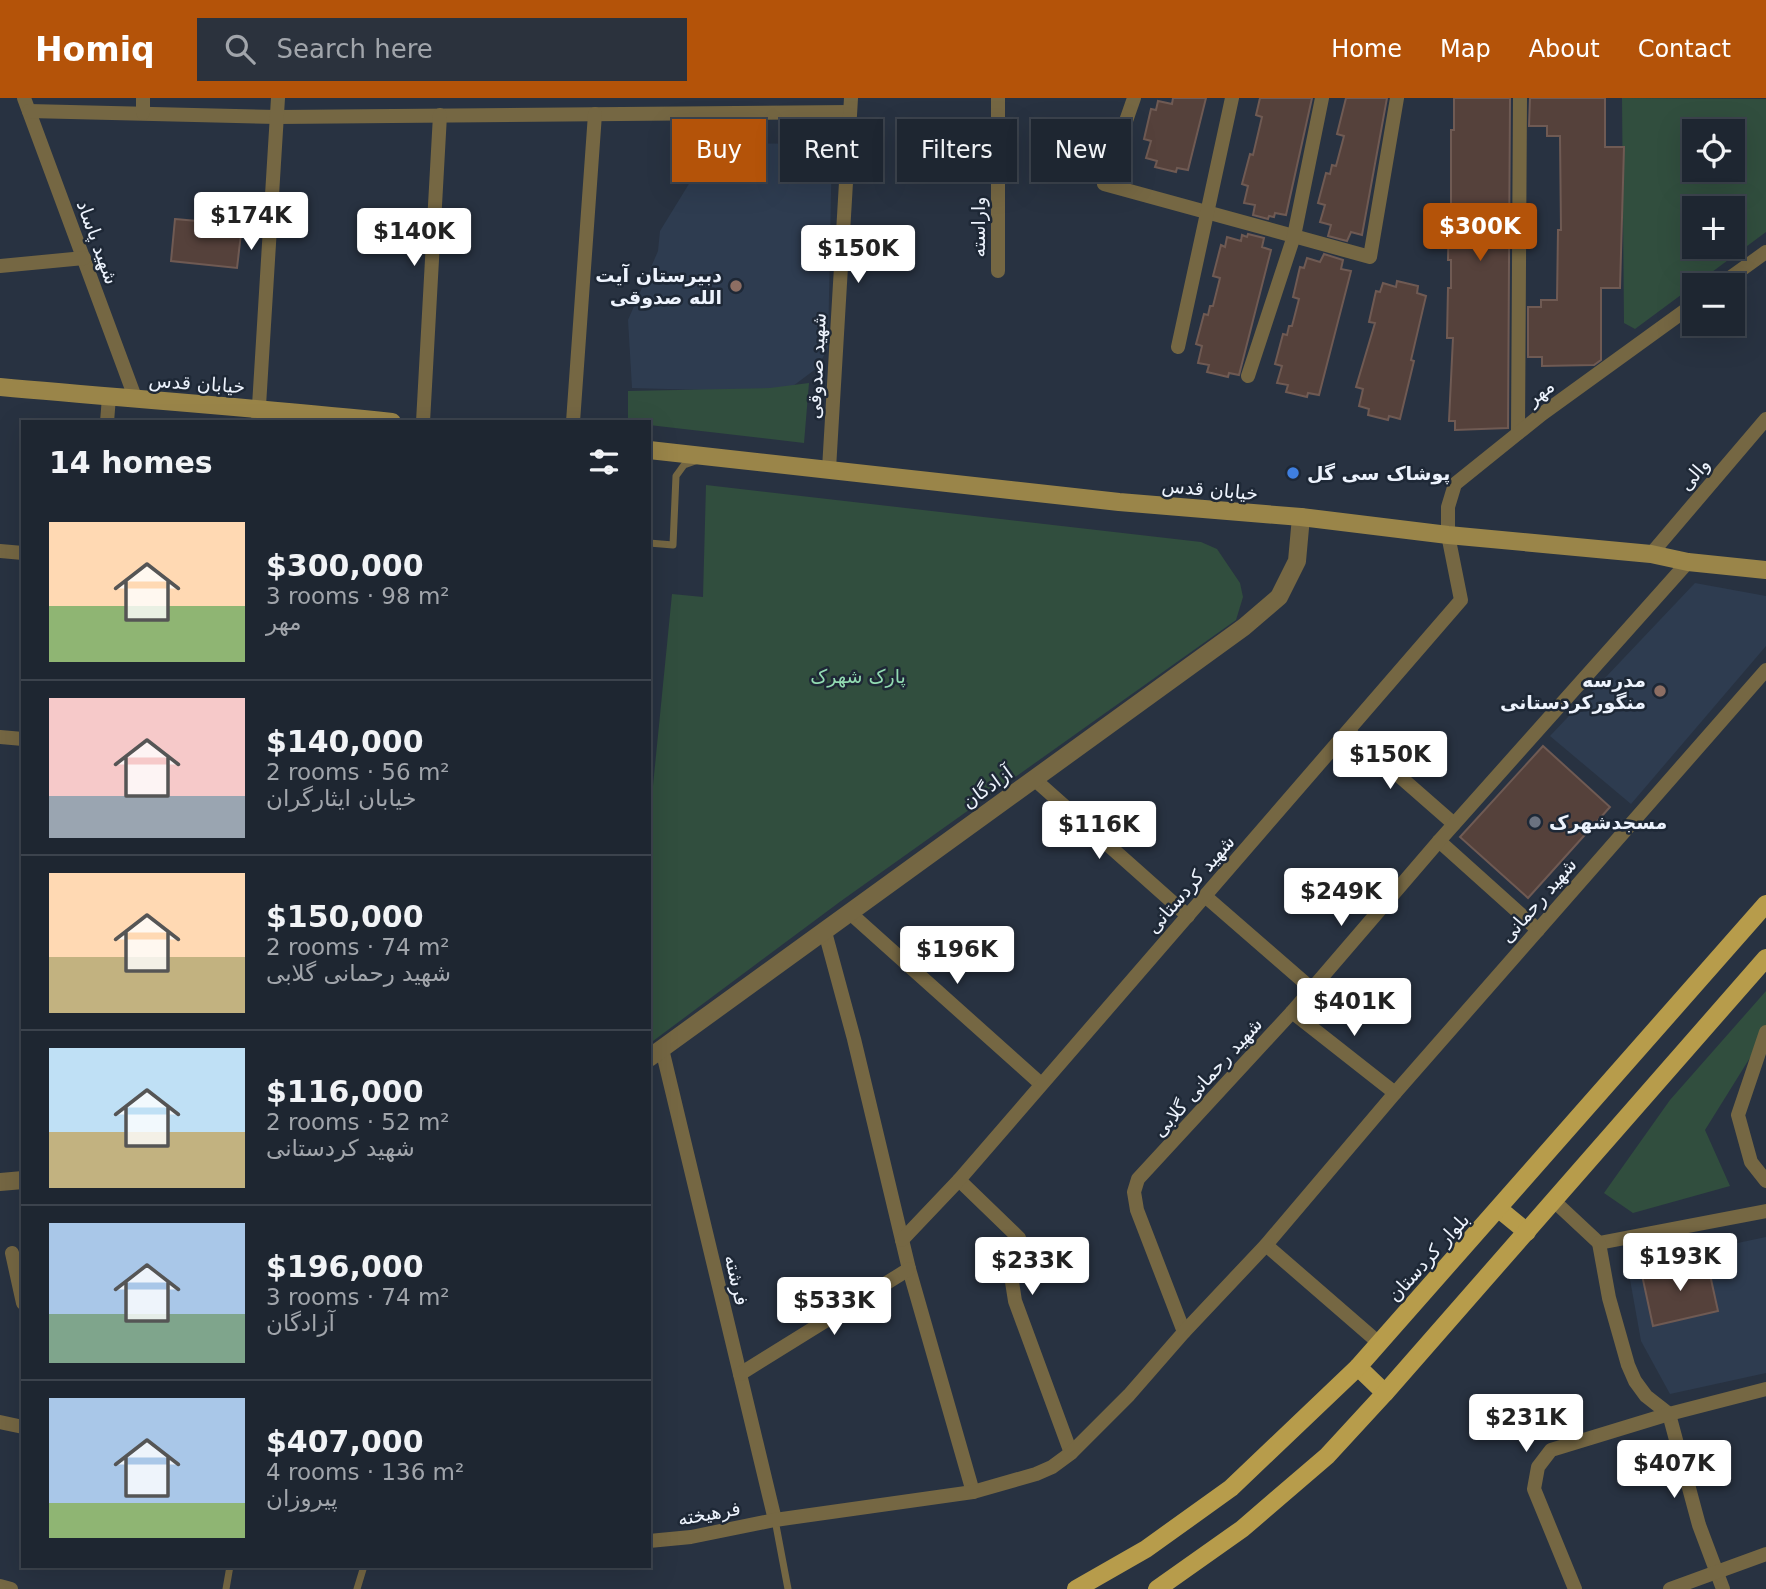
<!DOCTYPE html>
<html lang="en">
<head>
<meta charset="utf-8">
<style>
	body { margin:0; font-family:"DejaVu Sans",Cairo,sans-serif; background:#2b323d; color:#f1f3f6; height:100vh; display:flex; flex-direction:column; font-size:26px; white-space:nowrap }
	* { box-sizing:border-box; margin:0 }
	p { font-size:23px; color:#a1a5ab }
	.icon { flex:none; width:38px; height:38px; fill:none; stroke:currentColor; stroke-width:2; stroke-linecap:round; stroke-linejoin:round }
	.map { position:relative; flex:1; overflow:hidden }
	.panel { position:absolute; left:21px; top:322px; width:630px; height:1148px; display:flex; flex-direction:column; background:#1e2631; border-radius:0px; box-shadow:0 7px 28px #0002,0 0 0 2px #3c434d }
	.panel>* { flex:none }
	.guide { position:absolute; left:672px; top:21px; width:665px; height:63px; display:flex; gap:14px }
	.controls { position:absolute; left:1682px; top:21px; display:grid; gap:14px }
	.controls a { display:grid; place-items:center; width:63px; height:63px; border-radius:0px; background:#1e2631; box-shadow:0 7px 28px #0002,0 0 0 2px #3c434d; font-size:35px }
	.price { position:absolute; translate:-50% -60px; padding:0 16px; border-radius:7px; background:#fff; color:#222; font-size:23px; line-height:46px; filter:drop-shadow(0 2px 4px #0008) }
	.price::after { content:''; position:absolute; left:50%; top:42px; width:21px; height:16px; margin-left:-10px; background:inherit; clip-path:polygon(0 0,100% 0,50% 100%) }
	.price.current { background:#b45309; color:#fff }
	ul { padding:0; list-style:none }
	li { display:flex; align-items:center; gap:21px; height:175px; padding:0 28px }
	li+li { border-top:2px solid #3c434d }
	li span { display:grid; place-items:center; flex:none; width:196px; height:140px; border-radius:0px; color:#555 }
	li>.icon { margin-inline-start:auto }
	span .icon { width:84px; height:84px; fill:#fffc; stroke-width:1 }
	li b { font-size:30px }
	h2 { display:flex; justify-content:space-between; align-items:center; height:84px; padding:0 28px; font-size:30px }
	.pill { padding:0 24px; border-radius:0px; background:#1e2631; box-shadow:0 7px 28px #0002,0 0 0 2px #3c434d; font-size:24px; line-height:63px }
	.pill.current { background:#b45309; color:#fff }
	header { display:flex; align-items:center; gap:42px; box-sizing:border-box; height:98px; padding:0 35px; background:#b45309; color:#fff }
	header strong { font-size:33px }
	nav { display:flex; gap:38px; margin-inline-start:auto; font-size:24px }
	.search { width:490px; height:63px; background:#2b323d; display:flex; align-items:center; gap:18px; box-sizing:border-box; padding:0 24px; border-radius:0px; color:#a1a5ab; font-size:26px }
	.map>svg:first-child { display:block }
	.built { fill:#2e3c50 }
	.green { fill:#314e3e; fill-rule:evenodd }
	.building { fill:#55413b; stroke:#6f5a53; stroke-width:2 }
	.lines { fill:none; stroke-linecap:round; stroke-linejoin:round }
	.service { stroke:#756743; stroke-width:7 }
	.minor { stroke:#756743; stroke-width:14 }
	.tertiary { stroke:#756743; stroke-width:18 }
	.secondary { stroke:#9a8549; stroke-width:18 }
	.primary { stroke:#b79c4b; stroke-width:18 }
	.education-dot { fill:#8d6e63; stroke:#1e2836; stroke-width:2.5 }
	.shop-dot { fill:#3f7fe0; stroke:#1e2836; stroke-width:2.5 }
	.worship-dot { fill:#6b7280; stroke:#1e2836; stroke-width:2.5 }
	.labels { text-anchor:middle; stroke-width:5; stroke-linejoin:round; paint-order:stroke }
	.street-label { font-size:19px; fill:#edf3fd; stroke:#1e2836 }
	.poi-label { font-size:19px; font-weight:bold; fill:#edf3fd; stroke:#1e2836; text-anchor:end }
	.park-label { font-size:19px; fill:#92dbb2; stroke:#1e2836 }
</style>
</head>
<body>
<header>
<strong>Homiq</strong>
<div class="search"><svg class="icon" aria-label="search" viewBox="0 0 24 24"><circle cx="10" cy="10" r="6"/><path d="M15 15l6 6"/></svg>Search here</div>
<nav><a>Home</a><a>Map</a><a>About</a><a>Contact</a></nav>
</header>
<div class="map">
<svg width="1766" height="1491" viewBox="0 0 1766 1491">
	<rect width="100%" height="100%" fill="#283241"/>
	<g class="built">
		<polygon points="714,45 832,46 828,250 817,270 793,288 769,294 632,290 628,222 658,153 660,133"/>
		<polygon points="1695,485 1766,498 1766,548 1631,706 1550,638"/>
		<polygon points="1766,1139 1766,1275 1670,1296 1641,1243 1629,1176 1638,1166"/>
	</g>
	<g class="green">
		<path d="M1622,0l144,1v133l-131,97 -11,-6zM1694,33h38v39h-38zM1694,110h38v39h-38z"/>
		<polygon points="809,285 804,345 649,327 649,324 628,324 628,293 770,290"/>
		<polygon points="706,387 1201,444 1217,451 1240,485 1243,499 1236,522 841,803 649,946 649,728 672,496 703,499"/>
		<polygon points="1766,893 1766,934 1705,1032 1730,1088 1633,1115 1604,1095 1670,1002"/>
	</g>
	<g class="building">
		<polygon points="1173,0 1206,0 1188,72 1177,70 1176,74 1155,69 1157,63 1146,60 1151,43 1144,41 1151,11 1156,12 1158,3 1172,6"/>
		<polygon points="1260,0 1312,0 1286,117 1275,115 1274,119 1269,118 1268,121 1253,117 1255,107 1244,105 1248,88 1242,86 1250,56 1253,57 1262,19 1256,17"/>
		<polygon points="1346,0 1387,0 1362,137 1351,134 1347,143 1328,138 1331,127 1320,124 1325,107 1318,105 1326,75 1330,76 1332,67 1336,68 1344,38 1337,36"/>
		<polygon points="1454,0 1510,0 1508,330 1455,332 1455,323 1449,323 1453,240 1447,240 1448,190 1451,190 1451,162 1448,162 1449,112 1451,112 1451,32 1454,32"/>
		<polygon points="1530,0 1605,0 1605,49 1624,49 1620,190 1601,190 1601,262 1594,267 1542,268 1542,259 1528,259 1528,209 1541,209 1541,202 1557,202 1558,132 1561,132 1560,38 1547,38 1547,28 1529,28"/>
		<polygon points="175,121 242,127 237,170 171,163"/>
		<polygon points="1248,136 1264,140 1262,149 1271,152 1239,277 1229,275 1228,279 1207,274 1209,267 1198,265 1202,248 1196,246 1204,216 1208,217 1210,208 1213,208 1220,180 1213,178 1221,147 1225,149 1227,139 1241,143 1242,137 1247,139"/>
		<polygon points="1324,156 1343,162 1341,171 1351,173 1319,297 1308,295 1307,299 1286,294 1288,287 1277,285 1282,268 1275,266 1283,236 1287,237 1289,228 1292,228 1299,201 1293,199 1300,169 1304,170 1307,160 1320,164"/>
		<polygon points="1397,183 1418,188 1417,195 1426,198 1411,262 1414,263 1400,321 1389,318 1388,322 1368,317 1369,311 1359,308 1363,291 1356,289 1375,225 1369,224 1376,193 1380,194 1383,185 1396,189"/>
		<polygon points="1543,648 1610,709 1528,800 1460,739"/>
		<polygon points="1707,1163 1718,1213 1653,1228 1642,1177"/>
	</g>
	<g class="lines">
		<g class="service">
			<polyline points="649,445 673,447 676,378 684,367 698,362"/>
			<polyline points="775,1422 788,1491"/>
			<polyline points="226,1491 230,1468"/>
			<polyline points="357,1491 364,1468"/>
		</g>
		<g class="minor">
			<polyline points="24,0 136,302"/>
			<polyline points="1134,0 1104,86 1370,159 1397,0"/>
			<polyline points="29,13 277,19 850,14"/>
			<polyline points="143,15 143,0"/>
			<polyline points="0,168 84,160"/>
			<polyline points="998,173 998,0"/>
			<polyline points="1720,187 1766,154"/>
			<polyline points="1178,249 1232,0"/>
			<polyline points="1248,278 1294,138 1322,0"/>
			<polyline points="107,324 109,299"/>
			<polyline points="258,324 278,0"/>
			<polyline points="423,324 440,17"/>
			<polyline points="573,324 595,16"/>
			<polyline points="1518,335 1520,0"/>
			<polyline points="829,371 851,0"/>
			<polyline points="0,453 23,455"/>
			<polyline points="1651,456 1766,321"/>
			<polyline points="1349,634 1454,726"/>
			<polyline points="0,639 23,641"/>
			<polyline points="1034,681 1188,818"/>
			<polyline points="1439,743 1538,832"/>
			<polyline points="1205,798 1312,891"/>
			<polyline points="850,815 1041,986"/>
			<polyline points="825,834 854,941 909,1171 973,1394"/>
			<polyline points="1292,914 1395,995"/>
			<polyline points="1766,934 1738,1017 1751,1064 1766,1083"/>
			<polyline points="662,951 775,1422"/>
			<polyline points="959,1082 1019,1140 1024,1156 1012,1184 1015,1203 1071,1355"/>
			<polyline points="1554,1103 1599,1145 1766,1113"/>
			<polyline points="902,1142 959,1082 1461,502 1448,437 1448,409 1455,386 1542,316 1694,206"/>
			<polyline points="1599,1145 1609,1200 1628,1267 1635,1283 1646,1298 1669,1316 1699,1427 1723,1491"/>
			<polyline points="1266,1147 1379,1245"/>
			<polyline points="12,1155 23,1205"/>
			<polyline points="1184,1234 1137,1112 1134,1094 1138,1081 1292,914 1439,743 1688,464"/>
			<polyline points="740,1276 909,1171"/>
			<polyline points="0,1324 23,1329"/>
			<polyline points="649,1443 691,1439 775,1422 973,1394 1036,1376 1052,1369 1071,1355 1129,1297 1184,1234 1266,1147 1395,995 1766,572"/>
			<polyline points="0,1488 11,1491"/>
			<polyline points="1575,1491 1534,1391 1538,1369 1551,1352 1669,1316 1766,1291"/>
			<polyline points="1670,1491 1766,1456"/>
		</g>
		<g class="tertiary">
			<polyline points="649,960 1244,529 1279,499 1297,463 1301,419"/>
			<polyline points="0,1084 23,1082"/>
		</g>
		<g class="secondary">
			<path d="M0,289c131,12 261,21 392,35"/>
			<polyline points="649,352 1119,404 1301,419 1448,437 1651,456 1688,464 1766,472"/>
		</g>
		<g class="primary">
			<polyline points="1499,1111 1527,1134"/>
			<polyline points="1358,1269 1385,1295"/>
			<polyline points="1076,1491 1146,1451 1231,1390 1358,1269 1766,806"/>
			<polyline points="1157,1491 1242,1431 1327,1358 1385,1295 1766,860"/>
		</g>
	</g>
	<g class="education-dot">
		<circle cx="736" cy="188" r="7"/>
		<circle cx="1660" cy="593" r="7"/>
	</g>
	<circle class="shop-dot" cx="1293" cy="375" r="7"/>
	<circle class="worship-dot" cx="1535" cy="724" r="7"/>
	<g class="labels">
		<g class="street-label">
			<text transform="translate(978 129) rotate(-90)" y="7">واراسته</text>
			<text transform="translate(98 144) rotate(70)" y="7">شهید پاساد</text>
			<text transform="translate(816 268) rotate(-87)" y="7">شهید صدوقی</text>
			<text transform="translate(197 285) rotate(4)" y="7">خیابان قدس</text>
			<text transform="translate(1540 294) rotate(-37)" y="7">مهر</text>
			<text transform="translate(1694 376) rotate(-50)" y="7">والی</text>
			<text transform="translate(1210 391) rotate(5)" y="7">خیابان قدس</text>
			<text transform="translate(987 689) rotate(-36)" y="7">آزادگان</text>
			<text transform="translate(1190 786) rotate(-49)" y="7">شهید کردستانی</text>
			<text transform="translate(1538 802) rotate(-49)" y="7">شهید رحمانی</text>
			<text transform="translate(1207 979) rotate(-48)" y="7">شهید رحمانی گلابی</text>
			<text transform="translate(1428 1159) rotate(-48)" y="7">بلوار کردستان</text>
			<text transform="translate(737 1182) rotate(77)" y="7">فرشته</text>
			<text transform="translate(709 1415) rotate(-10)" y="7">فرهیخته</text>
		</g>
		<g class="poi-label">
			<text x="722" y="184">دبیرستان آیت<tspan x="722" dy="22">الله صدوقی</tspan></text>
			<text x="1307" y="382" text-anchor="start">پوشاک سی گل</text>
			<text x="1646" y="589">مدرسه<tspan x="1646" dy="22">منگورکردستانی</tspan></text>
			<text x="1549" y="731" text-anchor="start">مسجدشهرک</text>
		</g>
		<g class="park-label">
			<text x="858" y="585">پارک شهرک</text>
		</g>
	</g>
</svg>
<div class="controls">
<a><svg class="icon" aria-label="locate" viewBox="0 0 24 24"><circle cx="12" cy="12" r="6"/><path d="M12 2v4M12 18v4M2 12h4M18 12h4"/></svg></a>
<a>+</a>
<a>−</a>
</div>
<b class="price" style="left:251px;top:154px">$174K</b>
<b class="price current" style="left:1480px;top:165px">$300K</b>
<b class="price" style="left:414px;top:170px">$140K</b>
<b class="price" style="left:858px;top:187px">$150K</b>
<b class="price" style="left:1390px;top:693px">$150K</b>
<b class="price" style="left:1099px;top:763px">$116K</b>
<b class="price" style="left:1341px;top:830px">$249K</b>
<b class="price" style="left:957px;top:888px">$196K</b>
<b class="price" style="left:1354px;top:940px">$401K</b>
<b class="price" style="left:1680px;top:1195px">$193K</b>
<b class="price" style="left:1032px;top:1199px">$233K</b>
<b class="price" style="left:834px;top:1239px">$533K</b>
<b class="price" style="left:1526px;top:1356px">$231K</b>
<b class="price" style="left:1674px;top:1402px">$407K</b>
<div class="guide">
<a class="pill current">Buy</a>
<a class="pill">Rent</a>
<a class="pill">Filters</a>
<a class="pill">New</a>
</div>
<section class="panel">
<h2>14 homes<svg class="icon" aria-label="filters" viewBox="0 0 24 24"><path d="M4 7h16M4 17h16"/><circle cx="9" cy="7" r="2"/><circle cx="15" cy="17" r="2"/></svg></h2>
<ul>
<li><span style="background:linear-gradient(#ffd9b3 60%,#8fb573 0)"><svg class="icon" aria-label="home" viewBox="0 0 24 24"><path d="M3 11l9-7 9 7M6 9v11h12V9"/></svg></span><div><b>$300,000</b><p>3 rooms · 98 m²</p><p>مهر</p></div></li>
<li><span style="background:linear-gradient(#f6c9c9 70%,#9aa5b1 0)"><svg class="icon" aria-label="home" viewBox="0 0 24 24"><path d="M3 11l9-7 9 7M6 9v11h12V9"/></svg></span><div><b>$140,000</b><p>2 rooms · 56 m²</p><p>خیابان ایثارگران</p></div></li>
<li><span style="background:linear-gradient(#ffd9b3 60%,#c2b280 0)"><svg class="icon" aria-label="home" viewBox="0 0 24 24"><path d="M3 11l9-7 9 7M6 9v11h12V9"/></svg></span><div><b>$150,000</b><p>2 rooms · 74 m²</p><p>شهید رحمانی گلابی</p></div></li>
<li><span style="background:linear-gradient(#bfe0f5 60%,#c2b280 0)"><svg class="icon" aria-label="home" viewBox="0 0 24 24"><path d="M3 11l9-7 9 7M6 9v11h12V9"/></svg></span><div><b>$116,000</b><p>2 rooms · 52 m²</p><p>شهید کردستانی</p></div></li>
<li><span style="background:linear-gradient(#a9c7e8 65%,#7fa58c 0)"><svg class="icon" aria-label="home" viewBox="0 0 24 24"><path d="M3 11l9-7 9 7M6 9v11h12V9"/></svg></span><div><b>$196,000</b><p>3 rooms · 74 m²</p><p>آزادگان</p></div></li>
<li><span style="background:linear-gradient(#a9c7e8 75%,#8fb573 0)"><svg class="icon" aria-label="home" viewBox="0 0 24 24"><path d="M3 11l9-7 9 7M6 9v11h12V9"/></svg></span><div><b>$407,000</b><p>4 rooms · 136 m²</p><p>پیروزان</p></div></li>
</ul>
</section>
</div>
</body>
</html>
